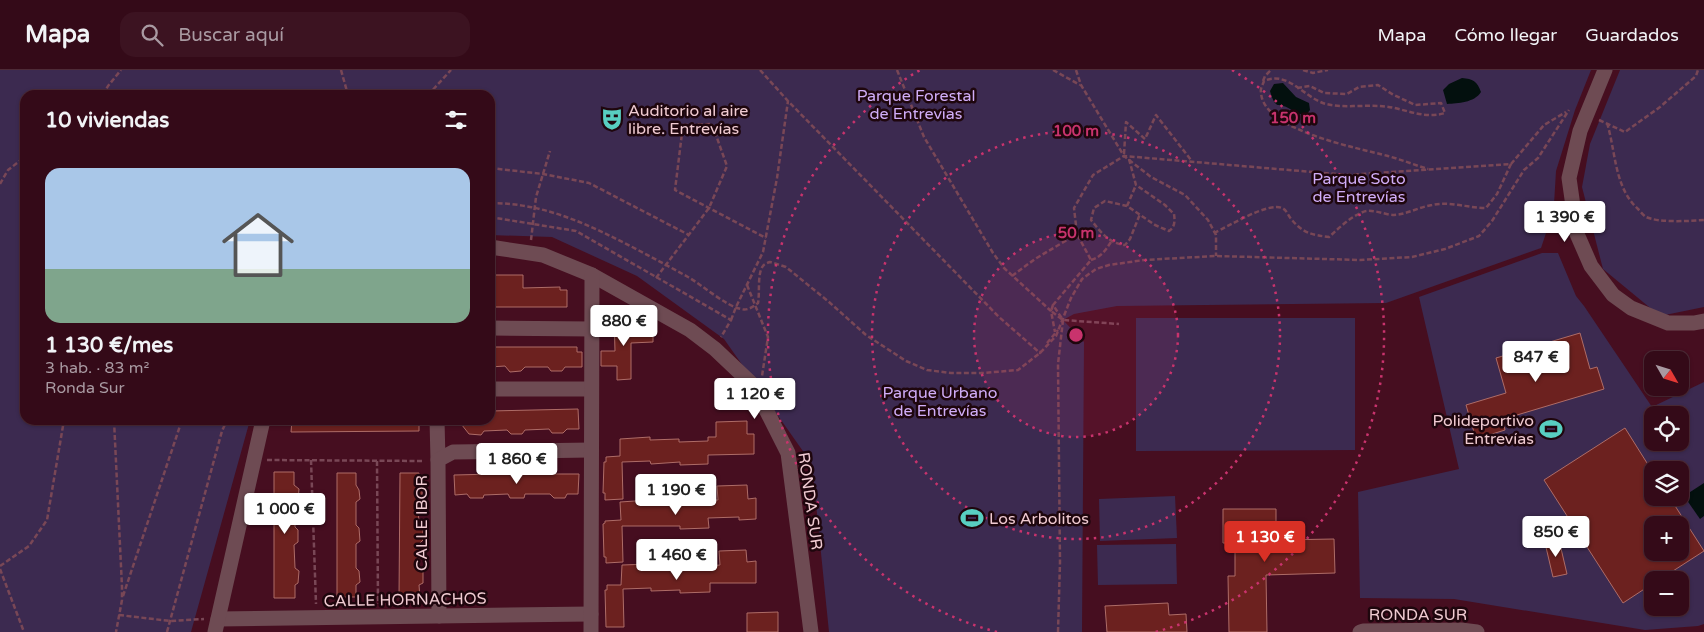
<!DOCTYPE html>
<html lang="es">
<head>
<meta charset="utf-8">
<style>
	body { margin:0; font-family:"Varela Round",sans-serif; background:#3c1321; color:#f1f3f6; height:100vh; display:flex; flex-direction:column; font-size:19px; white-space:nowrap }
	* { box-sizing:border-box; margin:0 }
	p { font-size:16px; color:#a99aa2 }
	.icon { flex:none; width:28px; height:28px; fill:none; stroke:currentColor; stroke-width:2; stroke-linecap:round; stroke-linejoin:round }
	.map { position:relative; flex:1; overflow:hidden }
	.sheet { position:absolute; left:20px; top:20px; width:475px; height:335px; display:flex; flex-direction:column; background:#340a18; border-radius:15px; box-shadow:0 1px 4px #0004,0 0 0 1px #4e2b37 }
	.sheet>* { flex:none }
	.needle { width:32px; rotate:129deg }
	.controls { position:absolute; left:1644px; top:281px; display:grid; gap:10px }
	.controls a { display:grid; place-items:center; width:45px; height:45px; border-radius:10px; background:#340a18; box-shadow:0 1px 4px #0004,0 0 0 1px #4e2b37; font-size:25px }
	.price { position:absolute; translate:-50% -42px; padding:0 11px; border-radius:5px; background:#fff; color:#222; font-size:16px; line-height:32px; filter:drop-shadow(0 1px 2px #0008) }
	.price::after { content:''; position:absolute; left:50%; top:30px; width:15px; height:11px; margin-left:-8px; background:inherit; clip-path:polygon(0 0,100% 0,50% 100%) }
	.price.active { background:#d93025; color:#fff }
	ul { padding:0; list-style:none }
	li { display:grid; align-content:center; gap:10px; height:265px; padding:0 25px }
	li span { display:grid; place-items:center; height:155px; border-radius:15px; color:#555 }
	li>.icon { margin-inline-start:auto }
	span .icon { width:90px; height:90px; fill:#fffc; stroke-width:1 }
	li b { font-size:21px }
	h2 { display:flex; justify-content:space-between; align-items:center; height:60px; padding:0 25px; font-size:21px }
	header { display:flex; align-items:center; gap:30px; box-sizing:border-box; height:70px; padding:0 25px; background:#340a18; border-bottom:1px solid #4e2b37 }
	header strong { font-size:24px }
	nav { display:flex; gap:28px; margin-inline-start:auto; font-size:18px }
	.search { width:350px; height:45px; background:#3c1321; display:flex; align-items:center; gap:12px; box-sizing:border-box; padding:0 18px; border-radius:15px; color:#a99aa2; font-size:19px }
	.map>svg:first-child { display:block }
	.green { fill:#3c2a50; fill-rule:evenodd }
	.water { fill:#03100e }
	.building { fill:#6c211f; stroke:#ae6c67; fill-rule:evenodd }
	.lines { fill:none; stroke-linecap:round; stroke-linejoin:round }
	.path { stroke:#794756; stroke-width:2.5; stroke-dasharray:5 2.5; stroke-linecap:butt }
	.minor { stroke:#6e4b53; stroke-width:15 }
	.ring { fill:none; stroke:#c9336d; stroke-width:2.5; stroke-dasharray:2.5 5 }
	.labels { text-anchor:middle; stroke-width:5; stroke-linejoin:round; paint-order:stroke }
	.park-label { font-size:16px; fill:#d0adf8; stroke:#1e060d }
	.poi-label { font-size:16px; fill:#f0cbd2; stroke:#1e060d; text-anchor:start }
	.street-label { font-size:16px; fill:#f0cbd2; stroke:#1e060d }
	.centre { fill:#c9336d; stroke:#1e060d; stroke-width:2.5 }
	.ring-label { font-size:15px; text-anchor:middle; font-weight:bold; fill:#c9336d; stroke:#1e060d; stroke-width:5; stroke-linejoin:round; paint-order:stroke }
</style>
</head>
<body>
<header>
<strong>Mapa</strong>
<div class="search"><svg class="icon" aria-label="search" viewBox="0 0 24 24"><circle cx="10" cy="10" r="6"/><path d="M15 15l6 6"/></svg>Buscar aquí</div>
<nav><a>Mapa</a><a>Cómo llegar</a><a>Guardados</a></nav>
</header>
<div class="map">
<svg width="1704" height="562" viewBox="0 0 1704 562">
	<rect width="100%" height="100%" fill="#460e20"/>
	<g class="green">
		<polygon points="0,0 1591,0 1575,40 1556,101 1553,151 1546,163 1541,178 1386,233 1117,236 1074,244 1063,250 1084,272 1082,562 829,562 812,394 724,269 637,206 552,167 490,165 490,25 25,25 25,350 250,350 191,562 0,562"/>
		<polygon points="1620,0 1704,0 1704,237 1660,246 1603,199 1582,117 1590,74"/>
		<path d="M1542,183h16l18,43 8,10 68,101 52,-25v242l-6,2 -53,4 -191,-31 -94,-1 -2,-106 101,-23 -40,-172zM1652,345h28v27h-28zM1652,400h28v28h-28zM1652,455h28v27h-28zM1652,510h28v28h-28z"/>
		<polygon points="1136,248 1355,248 1355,380 1136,381"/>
		<polygon points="1175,426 1177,468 1100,471 1099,429"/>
		<polygon points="1176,474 1177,514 1098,515 1097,475"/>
	</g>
	<g class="water">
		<path d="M1462,8c11,1 15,3 19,14 -7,11 -23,11 -34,12l-4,-14 6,-6z"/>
		<path d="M1283,13l13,14 13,6 1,7 -4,5c-8,-1 -10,-2 -16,-6 -12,-8 -14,3 -20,-18l4,-7z"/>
		<polygon points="1704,413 1704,446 1700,449 1684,426"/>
	</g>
	<g class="building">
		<polygon points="492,205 523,205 523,218 560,217 560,220 567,220 567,237 490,237"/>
		<polygon points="614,247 628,247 628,260 653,260 653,272 631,273 631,309 617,310 617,296 601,296 601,281 615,281"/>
		<polygon points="1580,263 1590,299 1597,297 1604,319 1517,345 1518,351 1504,355 1505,360 1476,369 1466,335 1506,323 1496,288"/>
		<polygon points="490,277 577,277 577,282 582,282 582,297 565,297 562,301 551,301 548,297 525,297 521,301 510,302 505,296 490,297"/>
		<polygon points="578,339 579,359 567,359 563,363 552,363 549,359 525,360 522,364 511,364 507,360 484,361 481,365 469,364 458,350 490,350 490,341"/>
		<polygon points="292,350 419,350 419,361 291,362"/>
		<polygon points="747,351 747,364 754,364 754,384 708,385 708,394 680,395 680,392 651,394 650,391 622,392 623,429 605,430 605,423 603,423 604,392 606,392 606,387 620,386 620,369 650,367 650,370 679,369 679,372 708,371 708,367 716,367 716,352"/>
		<path d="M1625,358l27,43v27h18l34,53 -45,29h-7v4l-29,19 -79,-123zM1652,455h28v27h-28z"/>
		<polygon points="274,402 294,402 294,415 299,419 298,430 295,432 295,457 298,460 298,472 294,475 295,498 299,501 298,513 295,515 295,528 274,528"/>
		<polygon points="337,403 356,403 356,415 359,420 360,429 356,432 356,455 359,458 360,471 356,474 356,498 359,501 360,512 356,515 356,527 337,527"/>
		<polygon points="400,403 419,403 418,414 422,418 422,428 418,432 419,456 423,459 423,470 419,474 419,498 423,501 423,513 419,515 420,528 399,528"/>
		<polygon points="496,404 579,404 578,424 567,424 565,428 554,428 550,424 525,424 524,428 510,428 508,424 484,425 483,428 470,428 467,424 455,425 454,405"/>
		<polygon points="747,415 748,429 756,428 756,449 739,450 739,447 708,448 709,458 680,459 680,456 622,456 623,492 606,493 606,487 604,487 603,454 605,453 605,451 621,450 620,432 650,430 650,433 679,432 679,435 708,434 708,430 718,430 717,416"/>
		<polygon points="1223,439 1276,439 1276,470 1334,469 1335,503 1266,505 1267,562 1229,562 1228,506 1235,506 1235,473 1223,473"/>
		<polygon points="1559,470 1567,504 1553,507 1545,473"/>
		<polygon points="746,480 747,492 756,491 756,513 710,513 710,522 680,523 680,520 651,521 651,518 623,519 624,557 606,557 605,520 607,520 607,515 621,515 622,495 651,494 651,497 680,497 680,499 709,499 709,496 720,495 719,481"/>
		<polygon points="1168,533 1169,545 1186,544 1187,562 1107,562 1105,536"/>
		<polygon points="778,542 778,562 747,562 747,543"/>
	</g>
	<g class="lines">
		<g class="path">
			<polyline points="341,0 348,25"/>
			<polyline points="760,0 788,31 999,247 1040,283 1041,281"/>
			<polyline points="897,0 924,67 993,183 1004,198 1051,241 1055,262"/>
			<polyline points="1053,0 1080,15"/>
			<polyline points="1076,0 1081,15 1124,86 1151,107 1185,125 1208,150 1216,165 1216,186"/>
			<polyline points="1303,0 1313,3 1328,0"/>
			<polyline points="1263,11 1265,6 1271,0"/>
			<path d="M1297,18l13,-2 14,7 23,1 12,-7 19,-2 14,9 23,11 26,-2 4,10c-23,7 -42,-6 -65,-7 -17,-1 -37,2 -54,-2 -22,-6 -38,-34 -62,-23 -1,3 -4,8 -3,11 1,39 98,56 127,64 14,4 27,9 40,13"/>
			<polyline points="103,25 108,16 121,0"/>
			<polyline points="428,25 451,0"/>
			<polyline points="1599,50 1625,62 1660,37 1696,6 1698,0"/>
			<path d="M1607,53c9,29 7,64 31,86 2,2 5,6 8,8 13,6 44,4 58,3"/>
			<polyline points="1124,84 1126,52 1145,69 1156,45 1191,90"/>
			<path d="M1129,89l7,26 29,20 9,9c1,7 1,13 -5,17l-14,-6 -28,-19 -22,-5 -11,7 -3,12c10,12 17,23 34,25l5,-6 10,-25"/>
			<polyline points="490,98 543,104 589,113 689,165"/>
			<polyline points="0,114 8,100 25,87"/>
			<path d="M490,133c55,0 100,22 148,47 17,9 34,18 50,27 14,8 38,29 53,32 6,2 12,-2 17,-6 2,-9 -1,-30 5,-37 1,-2 4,-3 7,-4l16,5 43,35 37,33 40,26 21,9 24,3h32l35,-3 22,-17 16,-17 15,-38 11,-19 14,-10 13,-4 35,-5 72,-4 144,4 52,-3 33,-8 34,-13 13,-15 32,-51 14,-12 31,-48"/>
			<polyline points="1127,136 1136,115"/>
			<polyline points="490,147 576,161 731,250 721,267"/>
			<path d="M1214,163c15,-7 54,-31 68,-25 5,2 6,8 10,12 11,13 20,15 37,17 10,-9 21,-20 34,-25 8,-4 22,3 31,3 14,-1 25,-8 38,-10 18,-4 36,3 54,3l11,-14 14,-30"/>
			<polyline points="531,170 536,127 550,81"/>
			<path d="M1091,190c10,-3 14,-9 20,-18"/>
			<polyline points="1012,206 1035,189 1077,164"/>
			<polyline points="656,208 709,138 727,96 712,54 683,55 675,120 766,168"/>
			<polyline points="747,215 768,267 762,306"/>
			<polyline points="1053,235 1051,241 1063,250 1119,254"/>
			<polyline points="731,250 736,237 763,182 777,108 788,31"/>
			<polyline points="1047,273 1058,260"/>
			<polyline points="114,350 122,517 122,530 116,562"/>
			<polyline points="267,390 424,391"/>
			<polyline points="311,390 316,534"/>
			<polyline points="377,391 378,534"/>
			<polyline points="0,496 29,476 47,450 64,350"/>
			<polyline points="0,499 24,562"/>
			<polyline points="123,526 182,350"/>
			<polyline points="119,545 170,551 204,549"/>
			<polyline points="167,562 222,361 227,350"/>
			<polyline points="1058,562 1060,492 1058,294 1063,250 1053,235 1091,190 1077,164 1074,138 1093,105 1124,86 1348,105 1511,94 1544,55 1566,42"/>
		</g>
		<g class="minor">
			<polyline points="1605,0 1580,61 1569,108 1577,164 1591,196 1613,225 1631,238 1668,253 1694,253 1704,251"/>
			<polyline points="490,177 543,185 592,205 690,260 715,279 754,316 788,383 811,562"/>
			<polyline points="490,258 592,259"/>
			<polyline points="490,319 591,319"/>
			<polyline points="437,350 438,390"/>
			<polyline points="439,546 438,390 453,382 591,380"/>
			<polyline points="218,549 591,544"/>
			<polyline points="215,562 263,350"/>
			<polyline points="591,562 592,205"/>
			<polyline points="1360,562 1363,561 1461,560 1477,562"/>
		</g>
	</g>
	<circle cx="1076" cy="265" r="102" fill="#c9336d" fill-opacity=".12"/>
	<g class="ring">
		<circle cx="1076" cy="265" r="102"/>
		<circle cx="1076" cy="265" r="204"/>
		<path d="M997 562A307 307 0 0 1 920 0M1232 0A307 307 0 0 1 1155 562"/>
	</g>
	<defs>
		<symbol id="theatre-bare" viewBox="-9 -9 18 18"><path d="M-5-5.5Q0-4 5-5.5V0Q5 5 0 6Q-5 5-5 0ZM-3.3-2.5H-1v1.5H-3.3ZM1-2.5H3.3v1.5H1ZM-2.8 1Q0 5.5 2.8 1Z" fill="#58cec1" stroke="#1e060d" stroke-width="2.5" paint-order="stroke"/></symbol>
		<symbol id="stadium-bare" viewBox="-9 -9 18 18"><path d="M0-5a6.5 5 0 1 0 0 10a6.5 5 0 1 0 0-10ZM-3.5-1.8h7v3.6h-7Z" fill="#58cec1" stroke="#1e060d" stroke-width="2.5" paint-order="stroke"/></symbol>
	</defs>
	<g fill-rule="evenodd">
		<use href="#theatre-bare" x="596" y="33" width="32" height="32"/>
		<use href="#stadium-bare" x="1535" y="343" width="32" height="32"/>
		<use href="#stadium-bare" x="956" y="432" width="32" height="32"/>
	</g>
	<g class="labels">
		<g class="park-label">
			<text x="916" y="31">Parque Forestal<tspan x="916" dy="18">de Entrevías</tspan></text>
			<text x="1359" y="114">Parque Soto<tspan x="1359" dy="18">de Entrevías</tspan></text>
			<text x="940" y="328">Parque Urbano<tspan x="940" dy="18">de Entrevías</tspan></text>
		</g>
		<g class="poi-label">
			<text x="628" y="46">Auditorio al aire<tspan x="628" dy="18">libre. Entrevías</tspan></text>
			<text x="1534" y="356" text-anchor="end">Polideportivo<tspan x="1534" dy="18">Entrevías</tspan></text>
			<text x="989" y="454">Los Arbolitos</text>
		</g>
		<g class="street-label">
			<text transform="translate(811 431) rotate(82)" y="6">RONDA SUR</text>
			<text transform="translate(421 453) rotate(-90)" y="6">CALLE IBOR</text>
			<text transform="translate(405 529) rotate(-1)" y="6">CALLE HORNACHOS</text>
			<text x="1418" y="550">RONDA SUR</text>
		</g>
	</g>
	<circle cx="1076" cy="265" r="8" class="centre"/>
	<g class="ring-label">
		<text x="1293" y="53">150 m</text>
		<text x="1076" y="66">100 m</text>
		<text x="1076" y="168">50 m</text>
	</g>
</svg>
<div class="controls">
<a><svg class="needle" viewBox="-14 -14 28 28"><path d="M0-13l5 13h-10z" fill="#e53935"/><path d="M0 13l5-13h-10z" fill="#a99aa2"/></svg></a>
<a><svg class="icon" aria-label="locate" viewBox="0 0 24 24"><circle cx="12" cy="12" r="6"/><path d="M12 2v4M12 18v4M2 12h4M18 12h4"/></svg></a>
<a><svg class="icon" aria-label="layers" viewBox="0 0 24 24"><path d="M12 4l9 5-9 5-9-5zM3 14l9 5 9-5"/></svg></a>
<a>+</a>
<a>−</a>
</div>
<b class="price" style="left:1565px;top:173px">1 390 €</b>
<b class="price" style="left:624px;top:277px">880 €</b>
<b class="price" style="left:1536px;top:313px">847 €</b>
<b class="price" style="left:755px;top:350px">1 120 €</b>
<b class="price" style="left:517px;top:415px">1 860 €</b>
<b class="price" style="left:676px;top:446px">1 190 €</b>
<b class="price" style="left:285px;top:465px">1 000 €</b>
<b class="price" style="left:1556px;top:488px">850 €</b>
<b class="price active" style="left:1265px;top:493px">1 130 €</b>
<b class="price" style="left:677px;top:511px">1 460 €</b>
<section class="sheet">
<h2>10 viviendas<svg class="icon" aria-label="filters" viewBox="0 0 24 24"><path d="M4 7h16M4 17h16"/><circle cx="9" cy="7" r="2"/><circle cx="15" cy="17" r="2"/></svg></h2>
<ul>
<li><span style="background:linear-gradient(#a9c7e8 65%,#7fa58c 0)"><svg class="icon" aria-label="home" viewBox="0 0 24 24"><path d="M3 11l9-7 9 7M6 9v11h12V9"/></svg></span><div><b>1 130 €/mes</b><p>3 hab. · 83 m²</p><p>Ronda Sur</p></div></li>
</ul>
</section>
</div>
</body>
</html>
